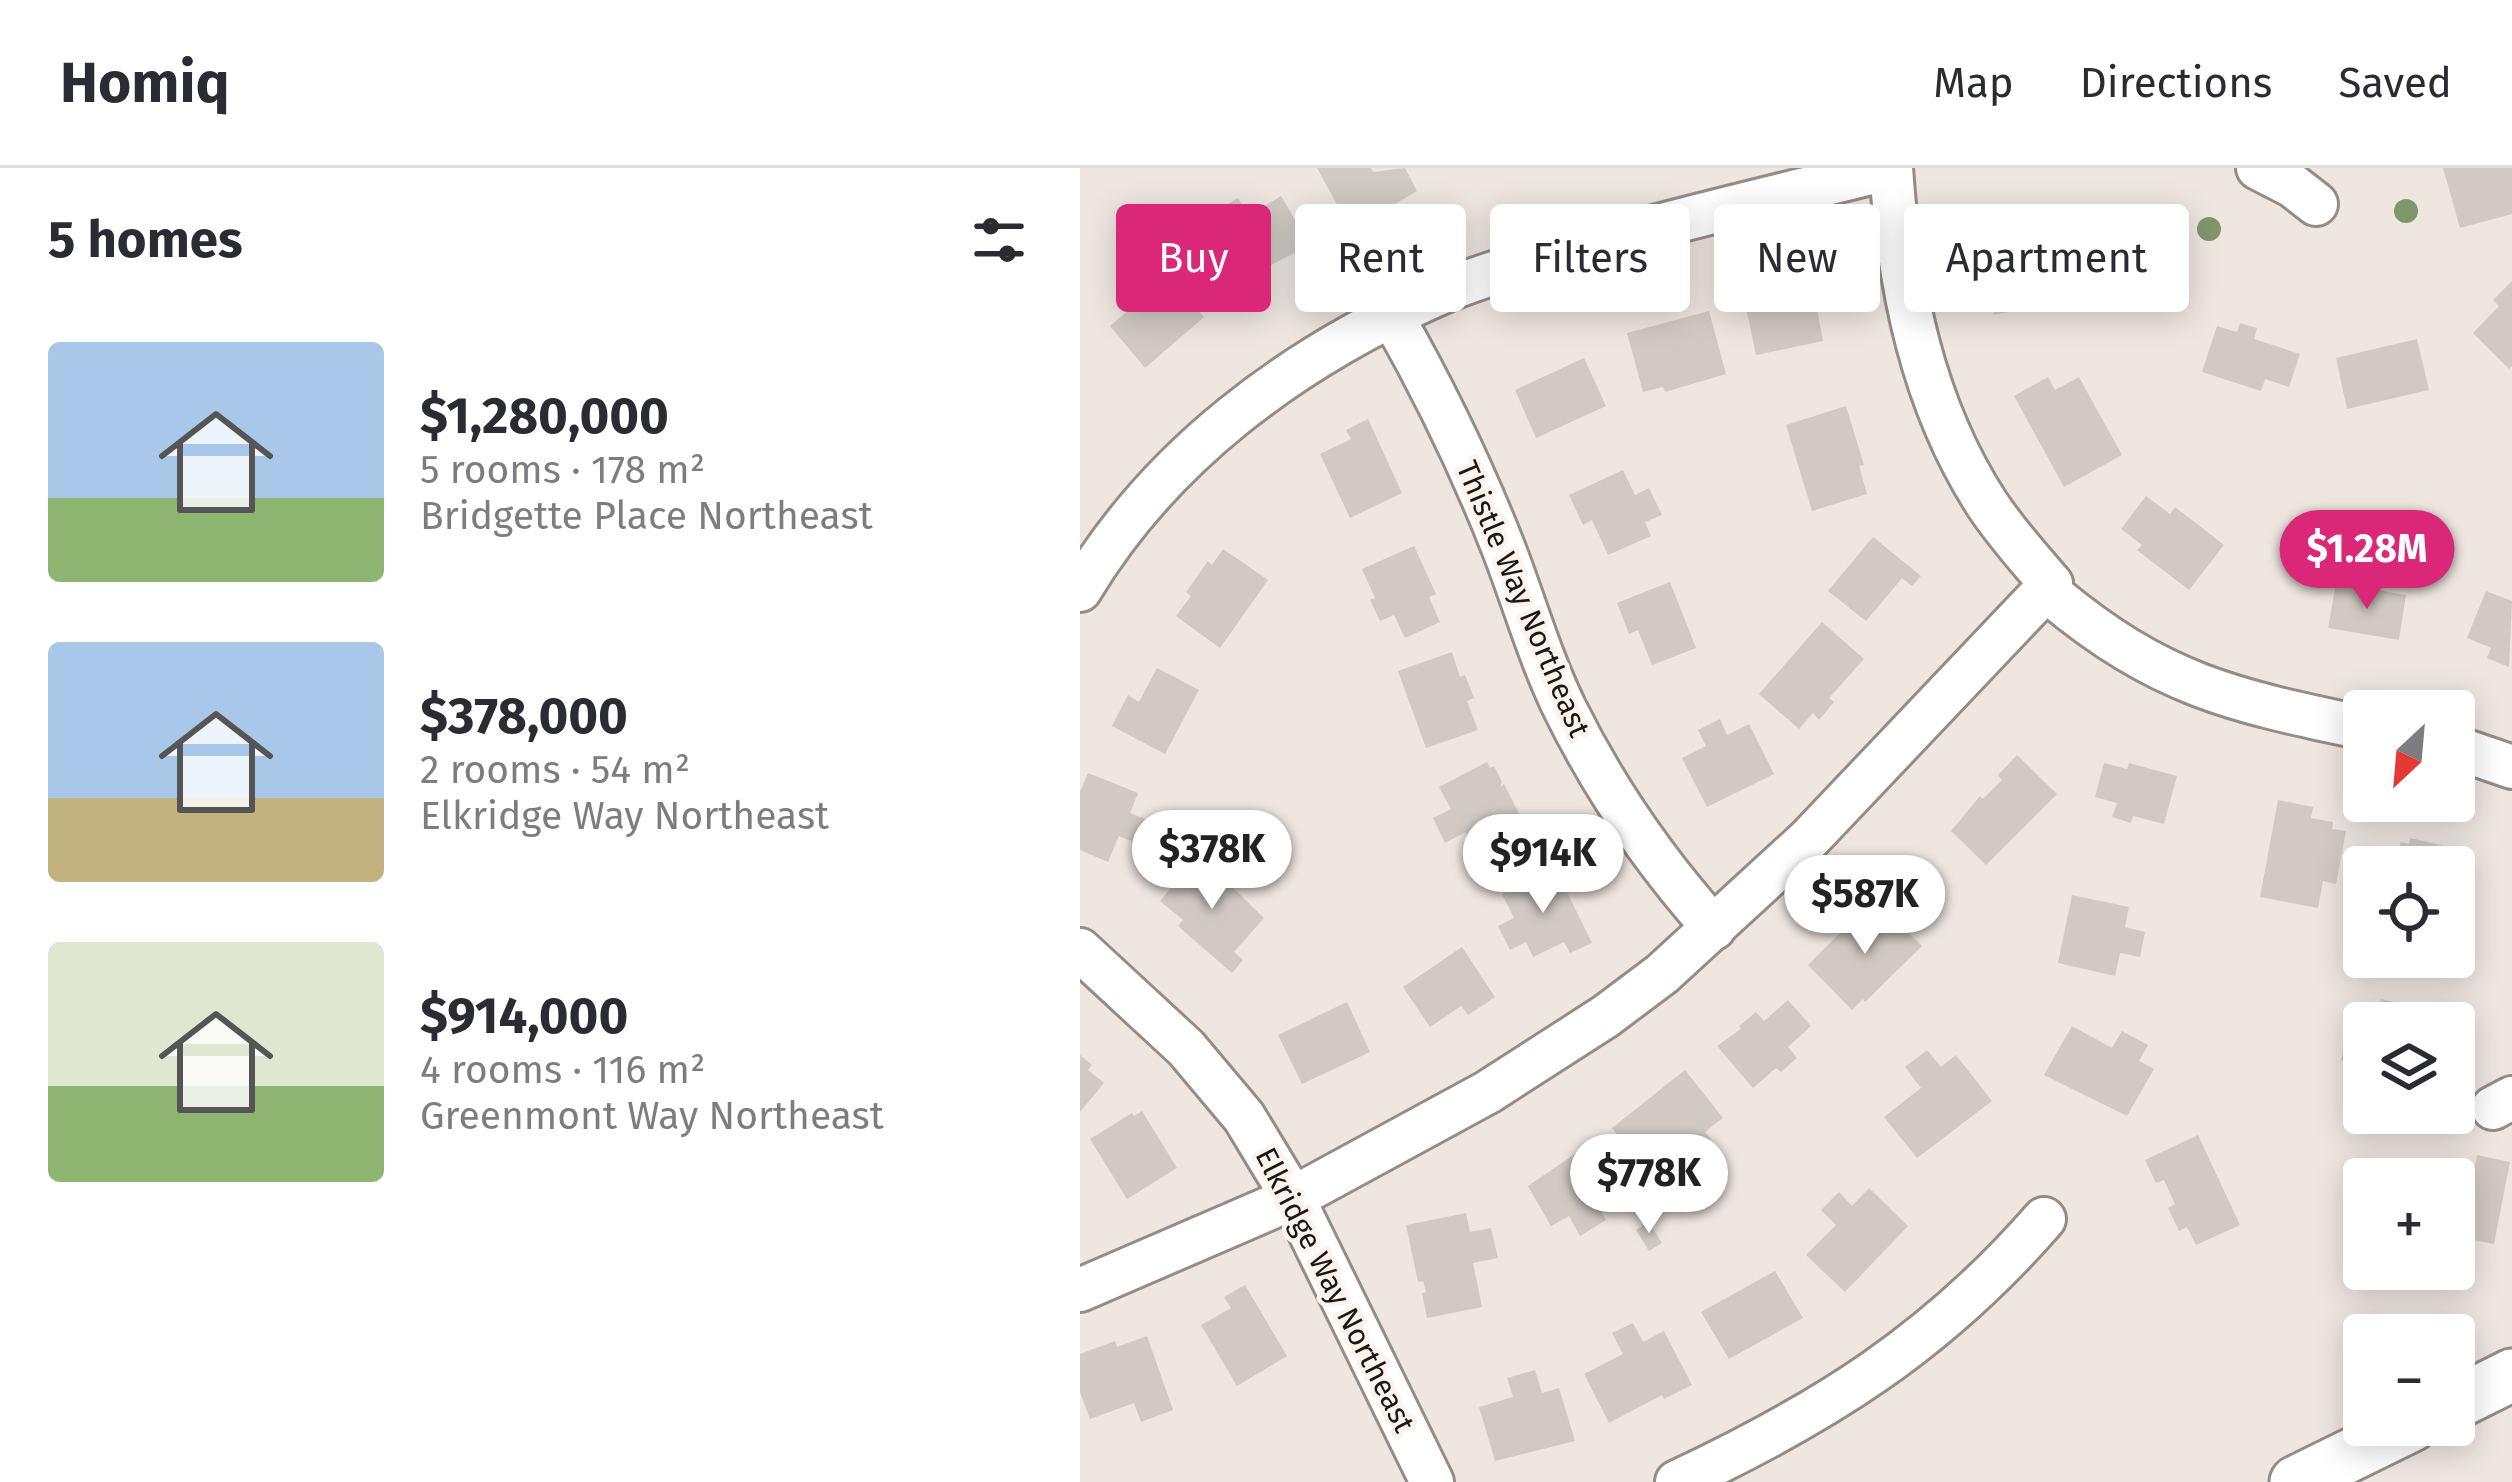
<!DOCTYPE html>
<html lang="en">
<head>
<meta charset="utf-8">
<style>
	body { margin:0; font-family:"Fira Sans",sans-serif; background:#f7f7f7; color:#2b2b33; height:100vh; display:flex; flex-direction:column; font-size:45px; white-space:nowrap }
	* { box-sizing:border-box; margin:0 }
	p { font-size:39px; color:#7c7c81 }
	.icon { flex:none; width:66px; height:66px; fill:none; stroke:currentColor; stroke-width:2; stroke-linecap:round; stroke-linejoin:round }
	.map { position:relative; flex:1; overflow:hidden }
	.side { display:flex; flex-direction:column; background:#fff; width:1080px }
	.side>* { flex:none }
	.banner { position:absolute; left:36px; top:36px; width:1140px; height:108px; display:flex; gap:24px }
	.needle { width:78px; rotate:206deg }
	.tools { position:absolute; left:1263px; top:522px; display:grid; gap:24px }
	.tools a { display:grid; place-items:center; width:132px; height:132px; border-radius:12px; background:#fff; box-shadow:0 6px 30px #0003; font-size:60px }
	.price { position:absolute; translate:-50% -102px; padding:0 27px; border-radius:42px; background:#fff; color:#222; font-size:39px; line-height:78px; filter:drop-shadow(0 3px 6px #0008) }
	.price::after { content:''; position:absolute; left:50%; top:72px; width:36px; height:27px; margin-left:-18px; background:inherit; clip-path:polygon(0 0,100% 0,50% 100%) }
	.price.current { background:#db2777; color:#fff }
	ul { padding:0; list-style:none }
	li { display:flex; align-items:center; gap:36px; height:300px; padding:0 48px }
	li span { display:grid; place-items:center; flex:none; width:336px; height:240px; border-radius:12px; color:#555 }
	li>.icon { margin-inline-start:auto }
	span .icon { width:144px; height:144px; fill:#fffc; stroke-width:1 }
	li b { font-size:51px }
	h2 { display:flex; justify-content:space-between; align-items:center; height:144px; padding:0 48px; font-size:51px }
	.chip { padding:0 42px; border-radius:12px; background:#fff; box-shadow:0 6px 30px #0003; font-size:42px; line-height:108px }
	.chip.current { background:#db2777; color:#fff }
	header { display:flex; align-items:center; gap:72px; box-sizing:border-box; height:168px; padding:0 60px; background:#fff; border-bottom:3px solid #e1e1e2 }
	header strong { font-size:57px }
	nav { display:flex; gap:66px; margin-inline-start:auto; font-size:42px }
	main { display:flex; flex:1; min-height:0 }
	.map>svg:first-child { display:block }
	.building { fill:#d0cac2 }
	.lines { fill:none; stroke-linecap:round; stroke-linejoin:round }
	.minor-casing { stroke:#958c86; stroke-width:48 }
	.major-casing { stroke:#958c86; stroke-width:57 }
	.minor { stroke:#fff; stroke-width:42 }
	.major { stroke:#fff; stroke-width:51 }
	.tree { fill:#82966d }
	.labels { text-anchor:middle; stroke-width:9; stroke-linejoin:round; paint-order:stroke }
	.street-label { font-size:30px; fill:#191614; stroke:#fdf3ed }
</style>
</head>
<body>
<header>
<strong>Homiq</strong>
<nav><a>Map</a><a>Directions</a><a>Saved</a></nav>
</header>
<main>
<section class="side">
<h2>5 homes<svg class="icon" aria-label="filters" viewBox="0 0 24 24"><path d="M4 7h16M4 17h16"/><circle cx="9" cy="7" r="2"/><circle cx="15" cy="17" r="2"/></svg></h2>
<ul>
<li><span style="background:linear-gradient(#a9c7e8 65%,#8fb573 0)"><svg class="icon" aria-label="home" viewBox="0 0 24 24"><path d="M3 11l9-7 9 7M6 9v11h12V9"/></svg></span><div><b>$1,280,000</b><p>5 rooms · 178 m²</p><p>Bridgette Place Northeast</p></div></li>
<li><span style="background:linear-gradient(#a9c7e8 65%,#c2b280 0)"><svg class="icon" aria-label="home" viewBox="0 0 24 24"><path d="M3 11l9-7 9 7M6 9v11h12V9"/></svg></span><div><b>$378,000</b><p>2 rooms · 54 m²</p><p>Elkridge Way Northeast</p></div></li>
<li><span style="background:linear-gradient(#dfe7d0 60%,#8fb573 0)"><svg class="icon" aria-label="home" viewBox="0 0 24 24"><path d="M3 11l9-7 9 7M6 9v11h12V9"/></svg></span><div><b>$914,000</b><p>4 rooms · 116 m²</p><p>Greenmont Way Northeast</p></div></li>
</ul>
</section>
<div class="map">
<svg width="1432" height="1314" viewBox="0 0 1432 1314">
	<rect width="100%" height="100%" fill="#efe6e0"/>
	<g class="building">
		<polygon points="237,0 291,0 293,4 325,0 337,23 271,62"/>
		<polygon points="1363,0 1432,0 1432,46 1380,60"/>
		<polygon points="201,28 230,77 185,100 190,108 169,120 164,111 147,122 120,77"/>
		<polygon points="158,30 166,45 141,60 132,45"/>
		<polygon points="1012,79 1088,84 1085,134 1058,132 1057,144 1027,142 1028,131 1008,130"/>
		<polygon points="973,81 983,133 914,147 903,94"/>
		<polygon points="89,108 124,149 65,200 30,158"/>
		<polygon points="1432,113 1432,198 1429,201 1393,165 1419,138 1413,132"/>
		<polygon points="710,121 712,130 734,126 743,173 676,187 664,130"/>
		<polygon points="629,143 646,206 585,224 583,219 563,224 547,165"/>
		<polygon points="1160,155 1177,160 1174,171 1220,186 1209,219 1185,211 1181,223 1122,204 1137,158 1157,164"/>
		<polygon points="1337,171 1349,222 1267,241 1256,190"/>
		<polygon points="504,190 526,238 456,270 435,222"/>
		<polygon points="968,209 975,222 999,209 1042,287 984,319 934,228"/>
		<polygon points="766,238 784,297 779,298 787,326 732,343 706,257"/>
		<polygon points="288,251 322,325 270,350 240,286 271,271 266,262"/>
		<polygon points="543,302 555,327 569,320 582,347 565,354 571,368 528,387 512,352 503,357 489,327"/>
		<polygon points="1066,328 1090,346 1095,339 1144,377 1109,422 1057,382 1062,377 1041,361"/>
		<polygon points="793,369 841,408 832,418 822,410 786,453 748,423"/>
		<polygon points="334,378 356,426 349,429 360,454 325,470 314,447 300,453 290,432 295,430 282,401"/>
		<polygon points="143,381 188,412 140,480 96,448 111,428 106,424 128,393 132,397"/>
		<polygon points="590,414 616,480 572,497 558,462 549,466 537,435"/>
		<polygon points="1256,415 1326,427 1319,472 1248,460"/>
		<polygon points="1406,423 1432,433 1429,499 1407,490 1411,480 1387,470"/>
		<polygon points="742,454 784,491 749,530 754,534 739,552 733,545 719,561 679,526"/>
		<polygon points="372,484 380,509 385,507 394,530 387,533 398,562 346,580 318,503"/>
		<polygon points="77,500 119,522 85,586 32,558 48,527 59,534"/>
		<polygon points="640,551 647,567 669,556 694,606 627,639 602,590 626,578 618,562"/>
		<polygon points="937,587 977,626 906,697 871,663 900,628 903,631 922,612 918,607"/>
		<polygon points="407,594 410,600 414,598 422,614 420,619 424,616 454,675 405,700 386,664 365,675 353,650 371,641 359,619"/>
		<polygon points="1024,595 1047,601 1049,595 1097,608 1084,656 1053,648 1051,655 1032,649 1037,635 1015,629"/>
		<polygon points="8,605 58,625 50,645 72,654 63,678 39,668 28,694 0,682 0,624"/>
		<polygon points="1198,632 1233,639 1231,650 1253,654 1252,661 1266,663 1256,716 1243,713 1238,740 1180,729"/>
		<polygon points="1330,670 1365,678 1364,683 1374,685 1373,693 1394,698 1383,742 1374,740 1374,699 1314,699 1321,674 1329,676"/>
		<polygon points="119,687 184,750 154,784 163,792 152,805 98,758 103,752 80,733"/>
		<polygon points="475,700 512,775 490,785 484,774 453,789 446,774 430,782 418,758 434,750 422,726"/>
		<polygon points="992,727 1049,739 1045,759 1065,764 1060,789 1040,785 1035,808 978,795"/>
		<polygon points="801,737 842,778 785,834 783,831 772,842 728,797 772,753 778,759"/>
		<polygon points="382,779 415,829 388,847 381,838 350,859 323,819"/>
		<polygon points="1301,831 1346,841 1343,855 1296,855"/>
		<polygon points="708,832 731,858 708,879 717,890 701,904 696,900 673,920 637,878 661,861 659,858 676,844 684,853"/>
		<polygon points="267,834 290,884 222,916 198,867"/>
		<polygon points="1269,854 1284,857 1284,897 1261,892"/>
		<polygon points="992,858 1032,880 1042,863 1068,877 1059,893 1074,901 1047,948 964,907"/>
		<polygon points="847,882 861,899 876,887 912,933 837,990 804,949 841,920 825,899"/>
		<polygon points="0,887 12,897 8,902 24,915 0,944"/>
		<polygon points="605,902 643,950 625,964 637,978 614,996 600,977 566,1004 532,960"/>
		<polygon points="62,943 97,1000 47,1031 10,971 52,945 54,948"/>
		<polygon points="1118,967 1160,1057 1116,1077 1107,1059 1099,1063 1088,1040 1095,1036 1084,1012 1076,1015 1065,992"/>
		<polygon points="508,977 536,1025 517,1036 526,1052 500,1068 489,1048 471,1058 448,1018"/>
		<polygon points="1397,987 1430,994 1414,1076 1388,1071 1392,1051 1382,1050 1381,1058 1374,1057 1374,1011 1349,1011 1353,990 1395,998"/>
		<polygon points="789,1020 828,1058 765,1124 726,1087 756,1057 741,1042 759,1024 772,1038"/>
		<polygon points="386,1045 390,1064 411,1060 418,1090 393,1095 402,1139 347,1150 342,1125 346,1124 343,1113 338,1114 326,1057"/>
		<polygon points="569,1054 582,1075 569,1083 556,1062"/>
		<polygon points="695,1103 723,1150 649,1191 621,1144"/>
		<polygon points="165,1117 207,1188 157,1218 121,1157 151,1140 144,1129"/>
		<polygon points="553,1155 563,1174 584,1163 612,1217 584,1231 582,1227 529,1255 504,1206 543,1186 532,1165"/>
		<polygon points="67,1168 93,1242 61,1254 54,1235 10,1251 0,1224 0,1186 35,1173 37,1179"/>
		<polygon points="455,1202 462,1225 479,1220 495,1273 415,1293 399,1239 433,1229 427,1210"/>
	</g>
	<g class="lines">
		<defs>
			<g id="minor">
				<path d="M811,0c8,118 31,236 96,336 19,29 42,54 64,80l1,11c108,90 179,105 312,133"/>
				<polyline points="1178,0 1213,18 1236,36"/>
				<path d="M312,148c42,74 80,152 111,231 21,54 37,111 62,162 40,81 89,152 149,219"/>
				<path d="M0,422c80,-134 211,-231 353,-294 47,-21 98,-34 147,-49 103,-29 207,-53 311,-79"/>
				<polyline points="1374,579 1432,599"/>
				<polyline points="0,782 106,880 164,949 213,1030 352,1314"/>
				<polyline points="1413,940 1432,930"/>
				<polyline points="0,1122 213,1030 408,924 526,848 582,806 729,671 971,416"/>
				<path d="M597,1314c147,-69 259,-139 367,-263"/>
			</g>
			<g id="major">
				<polyline points="1374,1236 1432,1207"/>
				<polyline points="1216,1314 1332,1257"/>
			</g>
		</defs>
		<use href="#minor" class="minor-casing"/>
		<use href="#major" class="major-casing"/>
		<use href="#minor" class="minor"/>
		<use href="#major" class="major"/>
	</g>
	<g class="tree">
		<circle cx="1326" cy="43" r="12"/>
		<circle cx="1129" cy="61" r="12"/>
	</g>
	<g class="labels">
		<g class="street-label">
			<text transform="translate(443 431) rotate(67)" y="10">Thistle Way Northeast</text>
			<text transform="translate(255 1122) rotate(63)" y="10">Elkridge Way Northeast</text>
		</g>
	</g>
</svg>
<div class="tools">
<a><svg class="needle" viewBox="-14 -14 28 28"><path d="M0-13l5 13h-10z" fill="#e53935"/><path d="M0 13l5-13h-10z" fill="#7c7c81"/></svg></a>
<a><svg class="icon" aria-label="locate" viewBox="0 0 24 24"><circle cx="12" cy="12" r="6"/><path d="M12 2v4M12 18v4M2 12h4M18 12h4"/></svg></a>
<a><svg class="icon" aria-label="layers" viewBox="0 0 24 24"><path d="M12 4l9 5-9 5-9-5zM3 14l9 5 9-5"/></svg></a>
<a>+</a>
<a>−</a>
</div>
<b class="price current" style="left:1287px;top:444px">$1.28M</b>
<b class="price" style="left:132px;top:744px">$378K</b>
<b class="price" style="left:463px;top:748px">$914K</b>
<b class="price" style="left:785px;top:789px">$587K</b>
<b class="price" style="left:569px;top:1068px">$778K</b>
<div class="banner">
<a class="chip current">Buy</a>
<a class="chip">Rent</a>
<a class="chip">Filters</a>
<a class="chip">New</a>
<a class="chip">Apartment</a>
</div>
</div>
</main>
</body>
</html>
